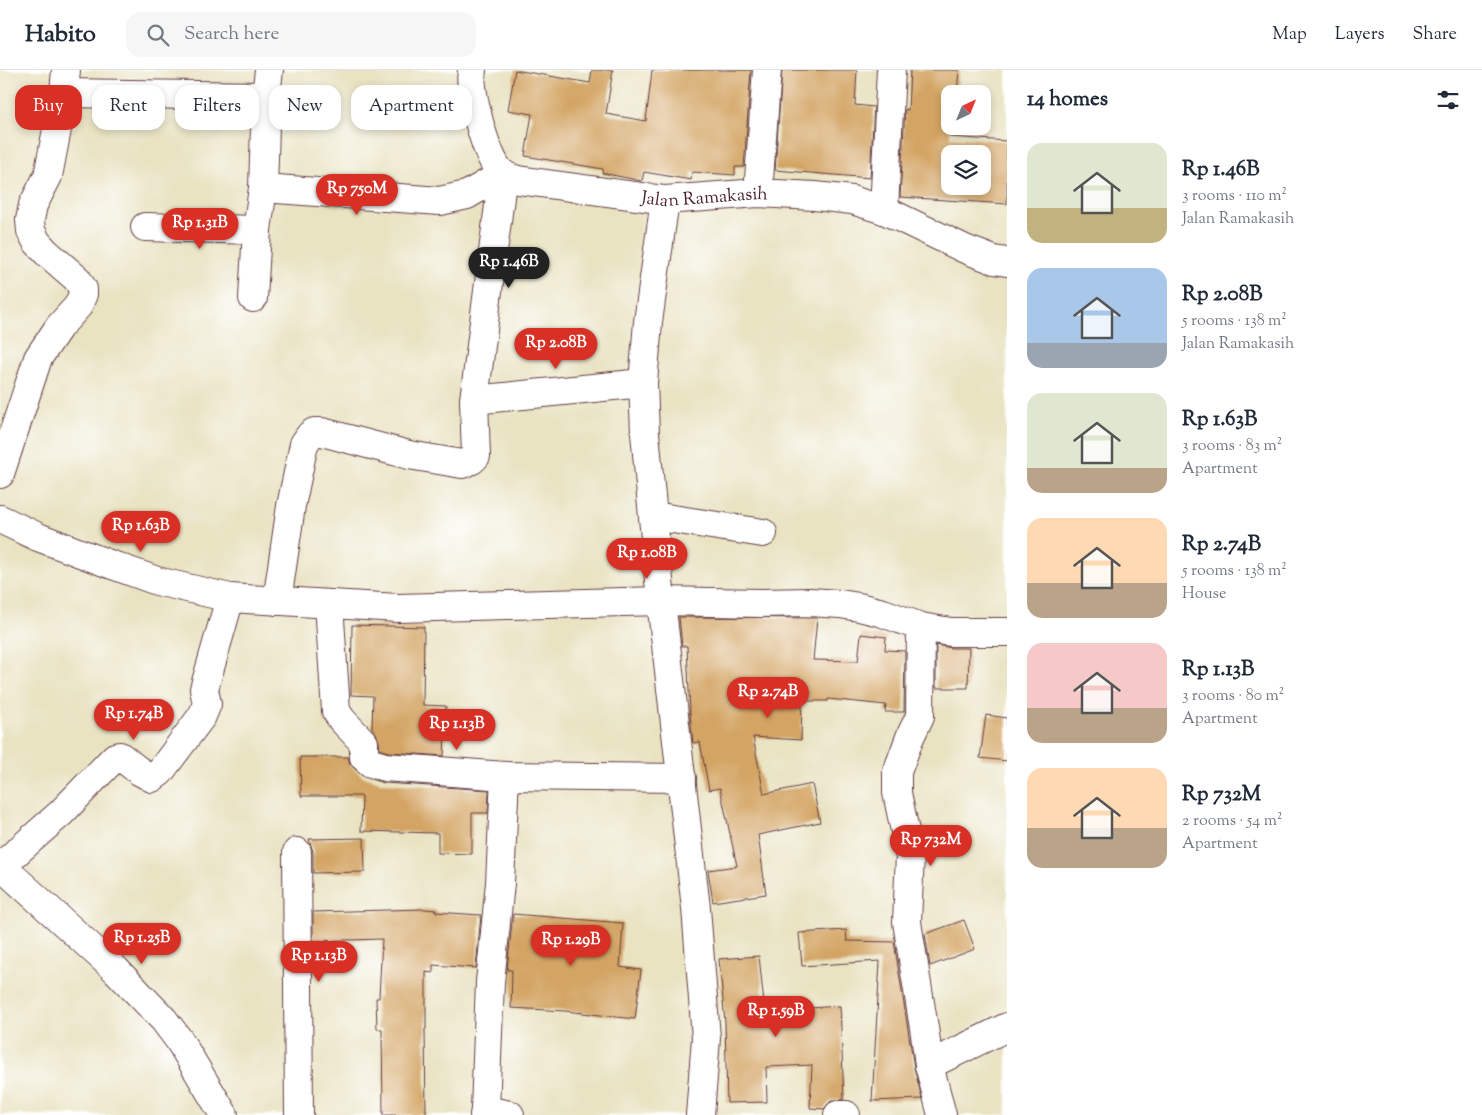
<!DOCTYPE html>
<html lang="en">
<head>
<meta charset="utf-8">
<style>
	body { margin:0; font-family:"Sorts Mill Goudy",serif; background:#f6f6f7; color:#1f2937; height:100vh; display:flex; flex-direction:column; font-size:19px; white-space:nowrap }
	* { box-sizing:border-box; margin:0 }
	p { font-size:16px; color:#747a83 }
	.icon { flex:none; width:28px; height:28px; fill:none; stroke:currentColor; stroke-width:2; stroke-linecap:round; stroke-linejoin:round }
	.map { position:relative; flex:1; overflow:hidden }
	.sheet { display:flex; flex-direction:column; background:#fff; width:475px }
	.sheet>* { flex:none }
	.top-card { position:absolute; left:15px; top:15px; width:475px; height:45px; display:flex; gap:10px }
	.needle { width:32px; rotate:43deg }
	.controls { position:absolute; left:941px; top:15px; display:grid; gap:10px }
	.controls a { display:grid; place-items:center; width:50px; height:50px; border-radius:10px; background:#fff; box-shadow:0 2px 8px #0003; font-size:25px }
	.price { position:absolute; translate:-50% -42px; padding:0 11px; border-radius:18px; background:#d93025; color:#fff; font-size:16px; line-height:32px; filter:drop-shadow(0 1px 2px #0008) }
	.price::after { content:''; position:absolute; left:50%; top:30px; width:15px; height:11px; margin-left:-8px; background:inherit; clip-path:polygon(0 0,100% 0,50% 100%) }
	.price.active { background:#222; color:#fff }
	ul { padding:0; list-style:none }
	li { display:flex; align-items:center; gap:15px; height:125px; padding:0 20px }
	li span { display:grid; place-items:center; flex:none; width:140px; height:100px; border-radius:15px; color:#555 }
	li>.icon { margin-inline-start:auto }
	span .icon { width:60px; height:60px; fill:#fffc; stroke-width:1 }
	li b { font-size:21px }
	h2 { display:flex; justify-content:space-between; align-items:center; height:60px; padding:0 20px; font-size:21px }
	.tag { padding:0 18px; border-radius:15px; background:#fff; box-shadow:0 2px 8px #0003; font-size:18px; line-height:45px }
	.tag.active { background:#d93025; color:#fff }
	header { display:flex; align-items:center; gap:30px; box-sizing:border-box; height:70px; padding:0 25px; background:#fff; border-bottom:1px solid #e0e1e3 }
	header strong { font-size:24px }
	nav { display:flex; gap:28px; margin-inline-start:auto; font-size:18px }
	.search { width:350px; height:45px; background:#f6f6f7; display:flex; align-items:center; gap:12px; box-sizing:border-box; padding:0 18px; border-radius:15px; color:#747a83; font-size:19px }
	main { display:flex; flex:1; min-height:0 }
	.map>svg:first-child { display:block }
	.building { fill:#d3a463; fill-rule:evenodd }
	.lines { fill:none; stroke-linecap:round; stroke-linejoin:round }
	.minor-casing { stroke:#623c42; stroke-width:30 }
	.minor { stroke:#fff; stroke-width:28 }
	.labels { text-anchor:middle; stroke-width:4.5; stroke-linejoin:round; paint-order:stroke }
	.street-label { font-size:18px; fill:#4a1f2b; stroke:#fff }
</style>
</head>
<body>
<header>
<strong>Habito</strong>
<div class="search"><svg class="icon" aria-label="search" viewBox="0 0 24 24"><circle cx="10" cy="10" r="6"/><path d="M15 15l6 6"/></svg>Search here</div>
<nav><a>Map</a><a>Layers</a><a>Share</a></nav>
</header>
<main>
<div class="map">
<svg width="1007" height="1045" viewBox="0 0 1007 1045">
	<rect width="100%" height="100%" fill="#fff"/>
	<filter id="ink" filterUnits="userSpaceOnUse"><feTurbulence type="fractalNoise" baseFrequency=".02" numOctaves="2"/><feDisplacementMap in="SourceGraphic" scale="10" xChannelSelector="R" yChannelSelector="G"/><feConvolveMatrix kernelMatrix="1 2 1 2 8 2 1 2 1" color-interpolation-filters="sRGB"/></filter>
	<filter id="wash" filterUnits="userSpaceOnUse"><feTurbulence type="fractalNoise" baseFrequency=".0096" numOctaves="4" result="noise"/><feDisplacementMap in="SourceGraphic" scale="20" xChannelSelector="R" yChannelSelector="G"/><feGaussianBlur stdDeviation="1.12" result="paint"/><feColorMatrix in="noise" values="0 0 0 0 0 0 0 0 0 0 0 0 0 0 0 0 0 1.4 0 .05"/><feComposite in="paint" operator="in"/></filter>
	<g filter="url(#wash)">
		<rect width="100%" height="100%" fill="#e9e3c2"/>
		<g id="blocks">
			<g class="building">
				<polygon points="515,0 590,13 592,0 613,0 606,44 646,51 652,0 751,0 744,97 735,97 735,105 692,102 691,110 644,102 642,111 602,103 603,99 525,86 532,44 508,40"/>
				<polygon points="782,0 857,0 855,35 874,37 870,108 775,100"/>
				<path d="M910,0h49l-2,24h-7v43l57,4v63l-107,-7 5,-88 3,1zM950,84h32v32h-32z"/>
				<polygon points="679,547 817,548 813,590 858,591 861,564 886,567 885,580 905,581 904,642 885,642 886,635 828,629 828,631 802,631 801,670 753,667 764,724 812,714 820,752 758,765 766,824 713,832 708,800 737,796 720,718 709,720 700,672 693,673 690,644 687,576 682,576"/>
				<polygon points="352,555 424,557 423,635 446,636 444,686 388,682 380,679 379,672 376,663 372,658 373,626 351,625"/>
				<polygon points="936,575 951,578 969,578 968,618 936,618"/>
				<polygon points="986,645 1007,648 1007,691 980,688"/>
				<polygon points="300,687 348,687 350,694 361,705 367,708 384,713 489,720 488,743 472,743 472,784 438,783 438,763 361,761 362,726 301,726"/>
				<polygon points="364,768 365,802 313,803 313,782 309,769"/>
				<polygon points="425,839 436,840 436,842 481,845 476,898 433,895 433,903 426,902 426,959 425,959 426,1045 383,1045 382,959 377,959 376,928 379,928 382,869 313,871 313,842"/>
				<polygon points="513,844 623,853 620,897 641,900 635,949 565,941 511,938 512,900 507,900"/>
				<polygon points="964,850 975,879 930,896 925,864"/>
				<polygon points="846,860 847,871 894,872 914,997 922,1029 872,1031 880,891 802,896 799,863"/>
				<polygon points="759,886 764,934 794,932 794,939 840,936 844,1029 831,1031 824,1039 810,1038 812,995 766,997 767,1032 727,1033 725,952 719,889"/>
			</g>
		</g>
	</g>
	<g filter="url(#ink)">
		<use href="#blocks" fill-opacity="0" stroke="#623c42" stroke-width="1"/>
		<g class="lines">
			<defs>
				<g id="minor">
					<path id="s1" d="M472,0c-4,21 14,86 28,101 5,6 12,7 18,9l147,20 93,-7 57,3 37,4 32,10 81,39 29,11 13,2"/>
					<polyline points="64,23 266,26"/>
					<polyline points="263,118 266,26 269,0"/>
					<polyline points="758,123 767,0"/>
					<polyline points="665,130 648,252 643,313 645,363 661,531 696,838 706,968 700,1045"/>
					<polyline points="884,140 891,0"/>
					<polyline points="145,157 257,160"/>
					<polyline points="253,228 257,160 263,118 440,131 467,125 503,104"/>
					<polyline points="474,330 643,313"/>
					<polyline points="0,404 38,288 59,257 78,236 83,224 83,219 77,209 46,182 37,172 31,161 30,150 33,135 48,106 64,23 66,0"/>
					<polyline points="653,446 763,463"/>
					<polyline points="0,449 38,467 104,492 157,511 230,528 398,538 661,531 761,533 810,532 840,534 859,537 883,543 921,557 951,562 1007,562"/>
					<polyline points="277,531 291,436 304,374 310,365 314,362 322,362 409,385 462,394 472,390 476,386 474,330 503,104"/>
					<polyline points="329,534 336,641 342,650 364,673 364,687 371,693 385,697 505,706 682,708"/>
					<polyline points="921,557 920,646 910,667 897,702 897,723 910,785 907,852 925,964 929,995 942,1045"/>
					<polyline points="297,782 299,1045"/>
					<polyline points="0,795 116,900 164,950 179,970 224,1045"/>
					<polyline points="1,796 61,743 115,687 120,686 139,701 152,708 160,702 202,646 207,634 204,619 230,528"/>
					<polyline points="929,995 1007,957"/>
					<polyline points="485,1040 510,1045"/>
					<polyline points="484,1045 485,1040 490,912 500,813 505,706"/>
					<polyline points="838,1045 846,1045"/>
				</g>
			</defs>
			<use href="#minor" class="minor-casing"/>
			<use href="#minor" class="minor"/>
		</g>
	</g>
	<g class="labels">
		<g class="street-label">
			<text dy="6" stroke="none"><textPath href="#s1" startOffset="315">Jalan Ramakasih</textPath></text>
		</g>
	</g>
</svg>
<div class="controls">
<a><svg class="needle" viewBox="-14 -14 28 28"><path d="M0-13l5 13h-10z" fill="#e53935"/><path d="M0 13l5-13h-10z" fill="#747a83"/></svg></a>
<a><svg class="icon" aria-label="layers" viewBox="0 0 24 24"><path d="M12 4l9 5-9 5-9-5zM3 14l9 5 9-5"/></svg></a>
</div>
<b class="price" style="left:357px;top:146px">Rp 750M</b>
<b class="price" style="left:200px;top:180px">Rp 1.31B</b>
<b class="price active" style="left:509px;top:219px">Rp 1.46B</b>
<b class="price" style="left:556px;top:300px">Rp 2.08B</b>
<b class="price" style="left:141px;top:483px">Rp 1.63B</b>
<b class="price" style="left:647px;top:510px">Rp 1.08B</b>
<b class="price" style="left:768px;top:649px">Rp 2.74B</b>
<b class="price" style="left:134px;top:671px">Rp 1.74B</b>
<b class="price" style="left:457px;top:681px">Rp 1.13B</b>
<b class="price" style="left:931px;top:797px">Rp 732M</b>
<b class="price" style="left:142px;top:895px">Rp 1.25B</b>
<b class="price" style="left:571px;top:897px">Rp 1.29B</b>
<b class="price" style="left:319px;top:913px">Rp 1.13B</b>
<b class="price" style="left:776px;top:968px">Rp 1.59B</b>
<div class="top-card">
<a class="tag active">Buy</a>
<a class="tag">Rent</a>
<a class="tag">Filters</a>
<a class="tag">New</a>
<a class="tag">Apartment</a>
</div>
</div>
<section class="sheet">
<h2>14 homes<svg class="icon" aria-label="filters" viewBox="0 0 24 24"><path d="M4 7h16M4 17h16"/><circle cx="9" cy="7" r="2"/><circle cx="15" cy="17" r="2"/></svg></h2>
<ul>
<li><span style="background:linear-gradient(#dfe7d0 65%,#c2b280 0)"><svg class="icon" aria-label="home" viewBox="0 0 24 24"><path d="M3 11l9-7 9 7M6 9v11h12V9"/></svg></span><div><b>Rp 1.46B</b><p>3 rooms · 110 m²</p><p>Jalan Ramakasih</p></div></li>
<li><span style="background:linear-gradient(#a9c7e8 75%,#9aa5b1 0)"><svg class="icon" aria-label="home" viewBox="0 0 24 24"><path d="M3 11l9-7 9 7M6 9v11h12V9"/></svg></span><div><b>Rp 2.08B</b><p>5 rooms · 138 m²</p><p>Jalan Ramakasih</p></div></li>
<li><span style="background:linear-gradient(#dfe7d0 75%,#b9a48a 0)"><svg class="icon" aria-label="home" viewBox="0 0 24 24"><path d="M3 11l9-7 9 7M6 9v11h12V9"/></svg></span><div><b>Rp 1.63B</b><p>3 rooms · 83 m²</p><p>Apartment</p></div></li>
<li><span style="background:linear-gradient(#ffd9b3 65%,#b9a48a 0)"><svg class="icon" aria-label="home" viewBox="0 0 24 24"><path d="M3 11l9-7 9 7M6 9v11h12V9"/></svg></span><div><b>Rp 2.74B</b><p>5 rooms · 138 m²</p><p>House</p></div></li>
<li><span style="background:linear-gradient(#f6c9c9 65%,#b9a48a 0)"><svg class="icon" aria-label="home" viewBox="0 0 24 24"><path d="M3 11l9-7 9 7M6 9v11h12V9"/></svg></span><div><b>Rp 1.13B</b><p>3 rooms · 80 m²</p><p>Apartment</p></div></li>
<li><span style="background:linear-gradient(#ffd9b3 60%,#b9a48a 0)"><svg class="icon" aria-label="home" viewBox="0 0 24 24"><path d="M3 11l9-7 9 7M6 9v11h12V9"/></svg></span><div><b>Rp 732M</b><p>2 rooms · 54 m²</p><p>Apartment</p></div></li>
</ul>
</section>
</main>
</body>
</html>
